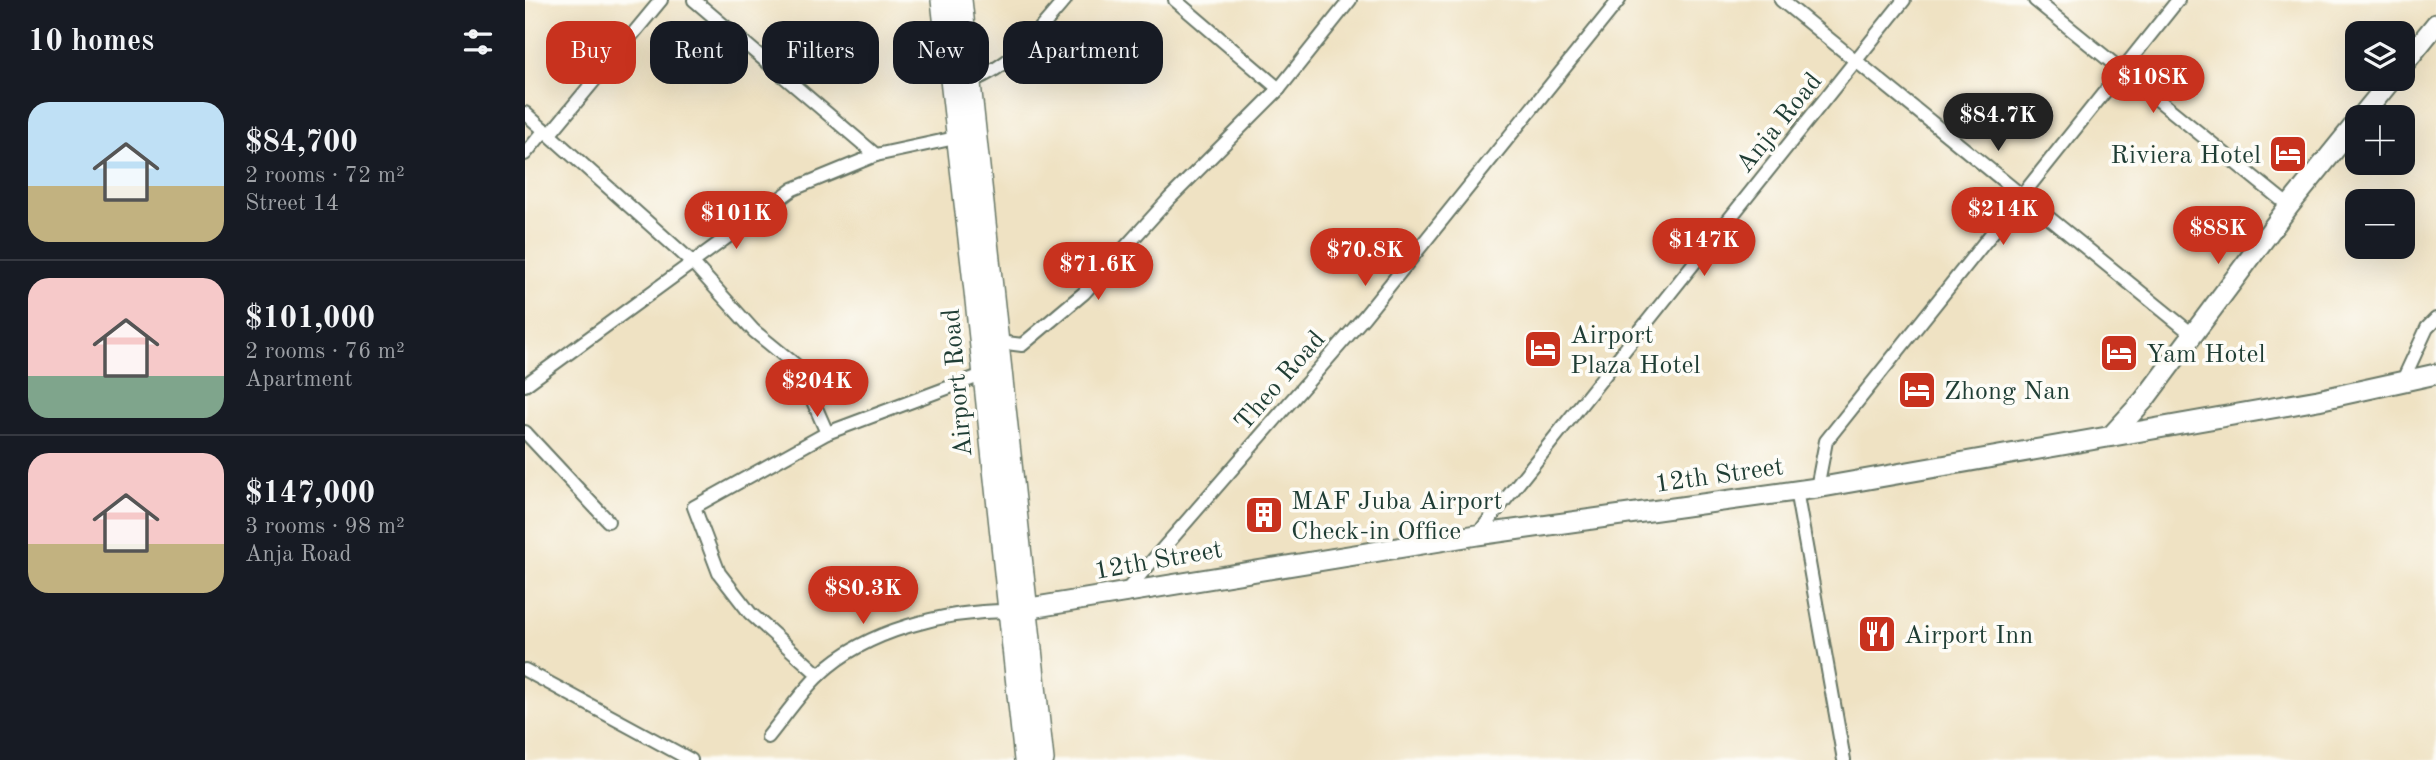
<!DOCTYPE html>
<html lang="en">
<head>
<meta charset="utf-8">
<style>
	body { margin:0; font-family:"Old Standard TT",serif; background:#20242c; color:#f1f3f6; height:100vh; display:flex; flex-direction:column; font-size:26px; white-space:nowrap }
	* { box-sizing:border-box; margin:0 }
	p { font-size:23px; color:#9ea1a6 }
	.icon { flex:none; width:38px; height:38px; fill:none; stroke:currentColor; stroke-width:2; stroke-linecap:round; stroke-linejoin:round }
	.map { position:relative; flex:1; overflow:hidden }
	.panel { display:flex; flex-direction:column; background:#171b24; width:525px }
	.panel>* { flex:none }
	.guide { position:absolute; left:21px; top:21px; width:665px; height:63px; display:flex; gap:14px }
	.fabs { position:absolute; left:1820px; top:21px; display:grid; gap:14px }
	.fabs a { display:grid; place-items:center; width:70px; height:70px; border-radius:14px; background:#171b24; box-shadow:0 7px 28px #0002; font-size:35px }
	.price { position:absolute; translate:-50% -60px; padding:0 16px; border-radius:24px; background:#c8321e; color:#fff; font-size:23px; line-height:46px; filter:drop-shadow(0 2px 4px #0008) }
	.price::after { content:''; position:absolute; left:50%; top:42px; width:21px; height:16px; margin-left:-10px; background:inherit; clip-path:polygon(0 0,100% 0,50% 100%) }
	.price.active { background:#222; color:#fff }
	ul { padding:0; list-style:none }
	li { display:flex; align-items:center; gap:21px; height:175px; padding:0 28px }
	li+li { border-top:2px solid #363941 }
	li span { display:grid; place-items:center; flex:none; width:196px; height:140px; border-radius:21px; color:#555 }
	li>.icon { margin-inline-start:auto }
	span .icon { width:84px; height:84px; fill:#fffc; stroke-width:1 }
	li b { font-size:30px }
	h2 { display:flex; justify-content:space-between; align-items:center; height:84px; padding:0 28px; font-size:30px }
	.chip { padding:0 24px; border-radius:21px; background:#171b24; box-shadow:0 7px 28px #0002; font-size:24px; line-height:63px }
	.chip.active { background:#c8321e; color:#fff }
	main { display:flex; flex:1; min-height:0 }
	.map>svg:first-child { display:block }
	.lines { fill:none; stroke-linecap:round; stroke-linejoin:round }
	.street-casing { stroke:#687766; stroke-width:16 }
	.secondary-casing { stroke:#687766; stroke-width:23 }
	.primary-casing { stroke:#687766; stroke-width:24 }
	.street { stroke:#fff; stroke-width:12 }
	.secondary { stroke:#fff; stroke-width:19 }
	.primary { stroke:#fff; stroke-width:21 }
	.labels { text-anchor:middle; stroke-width:7; stroke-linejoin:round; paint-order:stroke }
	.street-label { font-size:26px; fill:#1f3d34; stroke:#fdfcf7 }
	.poi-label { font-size:26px; fill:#1f3d34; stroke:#fdfcf7; text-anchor:start }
</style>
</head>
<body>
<main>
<section class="panel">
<h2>10 homes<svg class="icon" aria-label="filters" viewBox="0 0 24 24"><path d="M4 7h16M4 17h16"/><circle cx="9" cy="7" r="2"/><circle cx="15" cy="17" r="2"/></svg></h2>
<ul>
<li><span style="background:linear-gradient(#bfe0f5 60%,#c2b280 0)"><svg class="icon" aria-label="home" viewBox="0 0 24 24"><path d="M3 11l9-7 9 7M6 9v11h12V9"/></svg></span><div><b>$84,700</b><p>2 rooms · 72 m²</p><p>Street 14</p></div></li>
<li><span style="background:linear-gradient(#f6c9c9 70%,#7fa58c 0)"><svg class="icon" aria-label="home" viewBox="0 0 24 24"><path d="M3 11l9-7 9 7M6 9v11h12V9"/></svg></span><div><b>$101,000</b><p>2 rooms · 76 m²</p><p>Apartment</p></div></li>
<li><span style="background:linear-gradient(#f6c9c9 65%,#c2b280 0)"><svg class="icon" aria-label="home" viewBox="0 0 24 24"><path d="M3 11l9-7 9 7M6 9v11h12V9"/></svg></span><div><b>$147,000</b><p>3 rooms · 98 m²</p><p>Anja Road</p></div></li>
</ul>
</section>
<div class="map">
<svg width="1911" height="760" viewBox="0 0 1911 760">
	<rect width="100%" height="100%" fill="#fdfcf7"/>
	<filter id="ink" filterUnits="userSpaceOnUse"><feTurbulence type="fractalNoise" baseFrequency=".0143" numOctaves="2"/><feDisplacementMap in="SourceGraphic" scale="14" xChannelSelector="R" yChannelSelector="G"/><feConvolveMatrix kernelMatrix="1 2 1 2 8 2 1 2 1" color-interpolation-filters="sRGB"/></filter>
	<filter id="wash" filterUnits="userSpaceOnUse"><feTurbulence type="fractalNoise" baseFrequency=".00686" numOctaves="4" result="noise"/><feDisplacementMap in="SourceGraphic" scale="28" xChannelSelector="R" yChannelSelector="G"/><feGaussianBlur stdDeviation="1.57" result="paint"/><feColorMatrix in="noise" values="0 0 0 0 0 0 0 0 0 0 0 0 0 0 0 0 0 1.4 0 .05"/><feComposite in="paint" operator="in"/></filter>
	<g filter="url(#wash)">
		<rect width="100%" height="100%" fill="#efe2c3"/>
	</g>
	<g filter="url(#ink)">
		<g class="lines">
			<defs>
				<g id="street">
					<polyline points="169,0 351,155"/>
					<polyline points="650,0 754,89"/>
					<polyline points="1256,0 1667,334"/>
					<polyline points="1510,0 1764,206"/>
					<path d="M447,81c44,-18 62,-46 93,-81"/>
					<polyline points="0,113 166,261 229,331 273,367 302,433"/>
					<polyline points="25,134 136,0"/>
					<polyline points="0,154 20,130"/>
					<polyline points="474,342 497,345 559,293 644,199 754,89 825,0"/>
					<polyline points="1878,380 1902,328 1911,319"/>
					<polyline points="0,385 268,189 351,155 435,137"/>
					<polyline points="0,432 83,521"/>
					<polyline points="1292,488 1301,441 1653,0"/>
					<polyline points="1271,490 1319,760"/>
					<polyline points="952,535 1379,0"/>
					<polyline points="602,590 839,317 1094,0"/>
					<polyline points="0,670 166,760"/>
					<polyline points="294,675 225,613 194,573 169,507 302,433 457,375"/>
					<path d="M243,737c17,-21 33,-45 52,-63 46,-44 126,-63 188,-63"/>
				</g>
				<g id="secondary">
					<polyline points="1878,65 1911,24"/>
					<polyline points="1836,117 1867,79"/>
					<polyline points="1586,436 1619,400 1764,206 1832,122"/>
					<polyline points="487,611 952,535 1292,488 1793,400 1911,374"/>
				</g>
				<g id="primary">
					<path d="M417,0c30,253 56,507 83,760"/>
					<polyline points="436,0 518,760"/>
				</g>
			</defs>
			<use href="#street" class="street-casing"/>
			<use href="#secondary" class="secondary-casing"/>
			<use href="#primary" class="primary-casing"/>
			<use href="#street" class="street"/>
			<use href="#secondary" class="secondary"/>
			<use href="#primary" class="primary"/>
		</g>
	</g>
	<defs>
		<symbol id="hotel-square" viewBox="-11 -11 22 22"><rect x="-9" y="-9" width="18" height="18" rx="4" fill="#c8321e" stroke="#fdfcf7"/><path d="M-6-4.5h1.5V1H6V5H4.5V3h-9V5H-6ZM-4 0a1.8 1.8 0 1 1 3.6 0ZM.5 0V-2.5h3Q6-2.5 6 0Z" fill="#fff"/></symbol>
		<symbol id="building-square" viewBox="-11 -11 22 22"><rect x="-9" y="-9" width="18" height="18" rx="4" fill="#c8321e" stroke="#fdfcf7"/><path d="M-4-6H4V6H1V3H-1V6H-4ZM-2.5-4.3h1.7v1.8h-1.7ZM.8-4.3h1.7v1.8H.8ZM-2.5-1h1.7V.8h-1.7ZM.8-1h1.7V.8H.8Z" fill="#fff"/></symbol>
		<symbol id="restaurant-square" viewBox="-11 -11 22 22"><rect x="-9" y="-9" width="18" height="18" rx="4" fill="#c8321e" stroke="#fdfcf7"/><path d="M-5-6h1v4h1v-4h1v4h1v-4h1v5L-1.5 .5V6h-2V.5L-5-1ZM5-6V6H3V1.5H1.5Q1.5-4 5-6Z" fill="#fff"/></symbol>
	</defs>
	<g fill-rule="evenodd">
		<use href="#hotel-square" x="1741" y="132" width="44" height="44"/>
		<use href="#hotel-square" x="996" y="327" width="44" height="44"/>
		<use href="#hotel-square" x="1572" y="331" width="44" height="44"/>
		<use href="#hotel-square" x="1370" y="368" width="44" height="44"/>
		<use href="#building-square" x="717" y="493" width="44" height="44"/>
		<use href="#restaurant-square" x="1330" y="612" width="44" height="44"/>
	</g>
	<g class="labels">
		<g class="street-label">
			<text transform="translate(1253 122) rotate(-51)" y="9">Anja Road</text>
			<text transform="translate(754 380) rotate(-49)" y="9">Theo Road</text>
			<text transform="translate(431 383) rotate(-95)" y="9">Airport Road</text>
			<text transform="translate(1194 474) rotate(-8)" y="9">12th Street</text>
			<text transform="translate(633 559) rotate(-10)" y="9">12th Street</text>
		</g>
		<g class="poi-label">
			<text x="1736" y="163" text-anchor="end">Riviera Hotel</text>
			<text x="1045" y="343">Airport<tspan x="1045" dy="30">Plaza Hotel</tspan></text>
			<text x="1621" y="362">Yam Hotel</text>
			<text x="1419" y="399">Zhong Nan</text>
			<text x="766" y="509">MAF Juba Airport<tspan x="766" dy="30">Check-in Office</tspan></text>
			<text x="1379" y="643">Airport Inn</text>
		</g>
	</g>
</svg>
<div class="fabs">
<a><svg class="icon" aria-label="layers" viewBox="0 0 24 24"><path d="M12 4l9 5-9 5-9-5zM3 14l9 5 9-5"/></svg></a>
<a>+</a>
<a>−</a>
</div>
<b class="price" style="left:1628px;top:115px">$108K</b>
<b class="price active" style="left:1473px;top:153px">$84.7K</b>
<b class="price" style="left:1478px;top:247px">$214K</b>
<b class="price" style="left:211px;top:251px">$101K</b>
<b class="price" style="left:1693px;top:266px">$88K</b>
<b class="price" style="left:1179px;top:278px">$147K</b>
<b class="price" style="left:840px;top:288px">$70.8K</b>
<b class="price" style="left:573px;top:302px">$71.6K</b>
<b class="price" style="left:292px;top:419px">$204K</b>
<b class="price" style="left:338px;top:626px">$80.3K</b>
<div class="guide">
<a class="chip active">Buy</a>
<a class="chip">Rent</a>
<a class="chip">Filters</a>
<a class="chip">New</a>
<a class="chip">Apartment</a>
</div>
</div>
</main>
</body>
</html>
